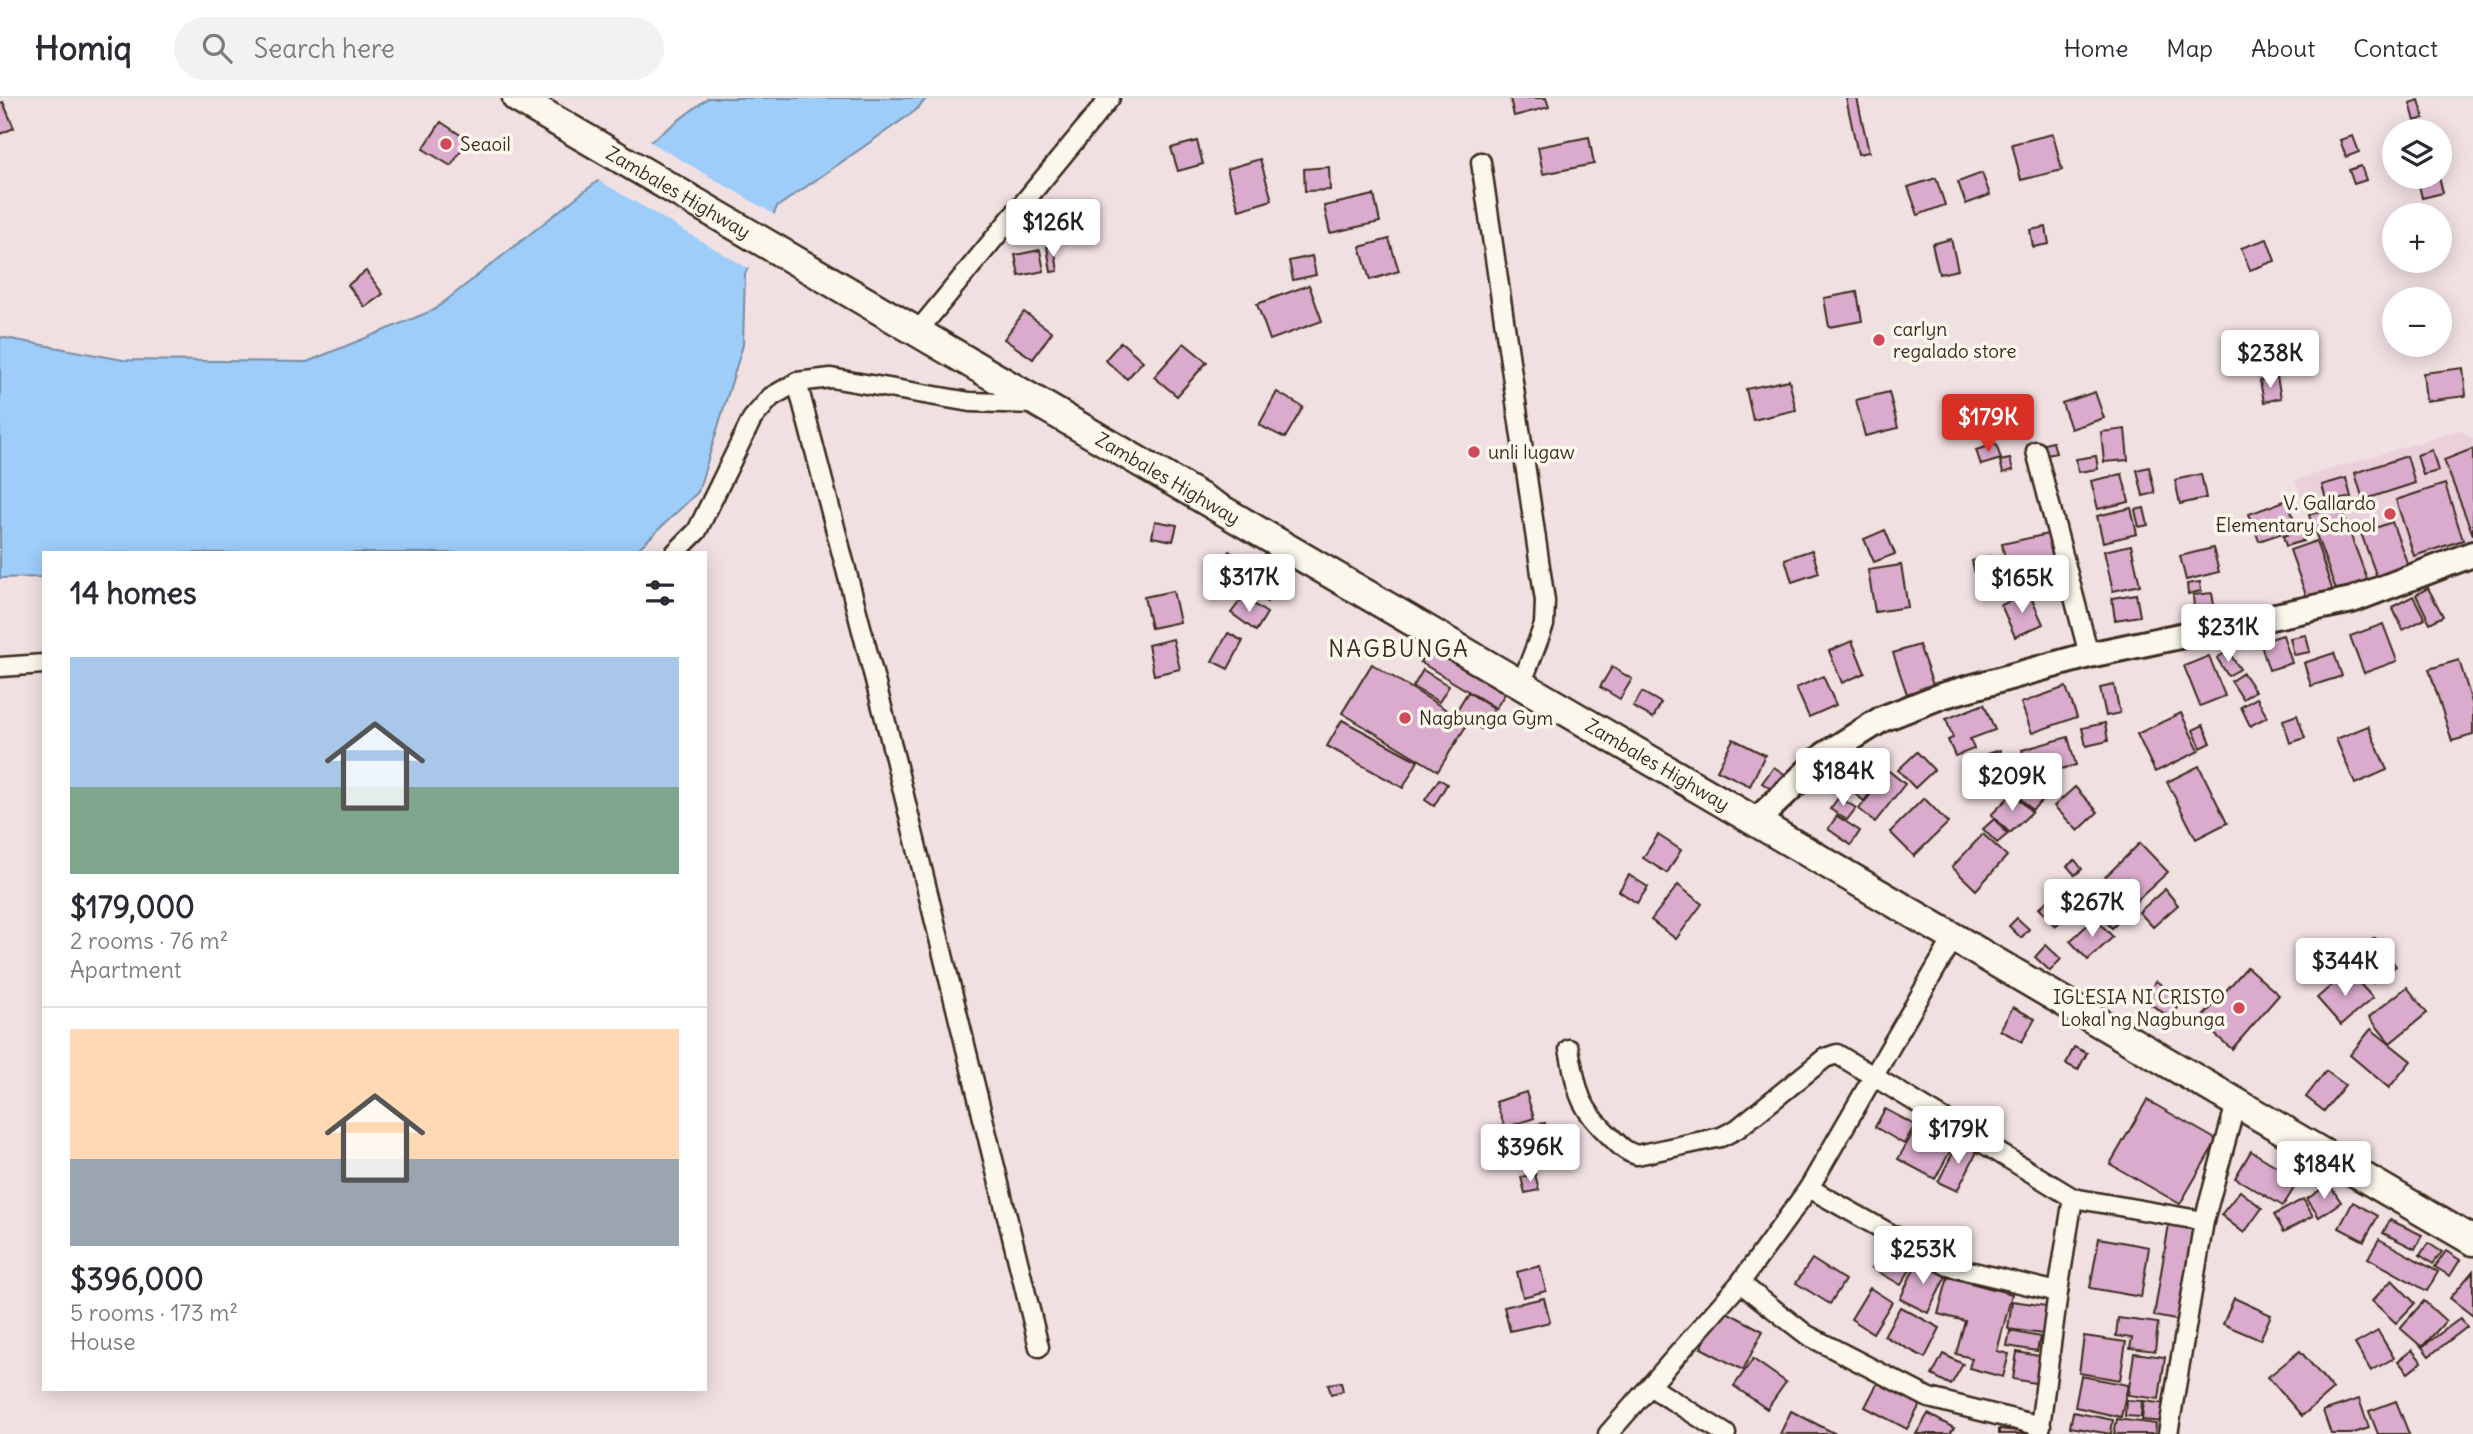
<!DOCTYPE html>
<html lang="en">
<head>
<meta charset="utf-8">
<style>
	body { margin:0; font-family:Delius,sans-serif; background:#f2f2f3; color:#2b2b33; height:100vh; display:flex; flex-direction:column; font-size:26px; white-space:nowrap }
	* { box-sizing:border-box; margin:0 }
	p { font-size:23px; color:#7c7c81 }
	.icon { flex:none; width:38px; height:38px; fill:none; stroke:currentColor; stroke-width:2; stroke-linecap:round; stroke-linejoin:round }
	.map { position:relative; flex:1; overflow:hidden }
	.drawer { position:absolute; left:42px; top:453px; width:665px; height:840px; display:flex; flex-direction:column; background:#fff; border-radius:0px; box-shadow:0 4px 18px #0003 }
	.drawer>* { flex:none }
	.buttons { position:absolute; left:2382px; top:21px; display:grid; gap:14px }
	.buttons a { display:grid; place-items:center; width:70px; height:70px; border-radius:50%; background:#fff; box-shadow:0 4px 18px #0003; font-size:35px }
	.price { position:absolute; translate:-50% -60px; padding:0 16px; border-radius:7px; background:#fff; color:#222; font-size:23px; line-height:46px; filter:drop-shadow(0 2px 4px #0008) }
	.price::after { content:''; position:absolute; left:50%; top:42px; width:21px; height:16px; margin-left:-10px; background:inherit; clip-path:polygon(0 0,100% 0,50% 100%) }
	.price.on { background:#d93025; color:#fff }
	ul { padding:0; list-style:none }
	li { display:grid; align-content:center; gap:14px; height:371px; padding:0 28px }
	li+li { border-top:2px solid #e1e1e2 }
	li span { display:grid; place-items:center; height:217px; border-radius:0px; color:#555 }
	li>.icon { margin-inline-start:auto }
	span .icon { width:126px; height:126px; fill:#fffc; stroke-width:1 }
	li b { font-size:30px }
	h2 { display:flex; justify-content:space-between; align-items:center; height:84px; padding:0 28px; font-size:30px }
	header { display:flex; align-items:center; gap:42px; box-sizing:border-box; height:98px; padding:0 35px; background:#fff; border-bottom:2px solid #e1e1e2 }
	header strong { font-size:33px }
	nav { display:flex; gap:38px; margin-inline-start:auto; font-size:24px }
	.search { width:490px; height:63px; background:#f2f2f3; display:flex; align-items:center; gap:18px; box-sizing:border-box; padding:0 24px; border-radius:38px; color:#7c7c81; font-size:26px }
	.map>svg:first-child { display:block }
	.built { fill:#ead0db }
	.water { fill:#9ecdfa; stroke:#768ca2; stroke-width:2 }
	.pier { fill:#f1e0e2 }
	.building { fill:#daabcc; stroke:#3b2a1e; stroke-width:2 }
	.lines { fill:none; stroke-linecap:round; stroke-linejoin:round }
	.street-casing { stroke:#3b2a1e; stroke-width:23 }
	.secondary-casing { stroke:#3b2a1e; stroke-width:30 }
	.primary-casing { stroke:#3b2a1e; stroke-width:33 }
	.street { stroke:#fbf7ec; stroke-width:18 }
	.secondary { stroke:#fbf7ec; stroke-width:24 }
	.primary { stroke:#fbf7ec; stroke-width:28 }
	.poi-dot { fill:#d1495b; stroke:#fbf7ec; stroke-width:2.5 }
	.labels { text-anchor:middle; stroke-width:7; stroke-linejoin:round; paint-order:stroke }
	.poi-label { font-size:19px; fill:#3b2a1e; stroke:#fbf7ec; text-anchor:start }
	.street-label { font-size:19px; fill:#3b2a1e; stroke:#fbf7ec }
	.quarter-label { font-size:23px; letter-spacing:2px; fill:#3b2a1e; stroke:#fbf7ec }
</style>
</head>
<body>
<header>
<strong>Homiq</strong>
<div class="search"><svg class="icon" aria-label="search" viewBox="0 0 24 24"><circle cx="10" cy="10" r="6"/><path d="M15 15l6 6"/></svg>Search here</div>
<nav><a>Home</a><a>Map</a><a>About</a><a>Contact</a></nav>
</header>
<div class="map">
<svg width="2473" height="1336" viewBox="0 0 2473 1336">
	<rect width="100%" height="100%" fill="#f1e0e2"/>
	<filter id="ink" filterUnits="userSpaceOnUse"><feTurbulence type="fractalNoise" baseFrequency=".0143" numOctaves="2"/><feDisplacementMap in="SourceGraphic" scale="14" xChannelSelector="R" yChannelSelector="G"/><feConvolveMatrix kernelMatrix="1 2 1 2 8 2 1 2 1" color-interpolation-filters="sRGB"/></filter>
	<g filter="url(#ink)">
		<polygon class="built" points="2460,332 2473,340 2473,450 2338,504 2295,382"/>
		<polygon class="water" points="708,0 927,0 915,13 777,109 745,176 743,247 698,394 634,455 44,455 44,479 0,480 0,239 123,262 307,264 434,212 578,98"/>
		<polygon class="pier" points="647,42 777,118 751,172 596,81"/>
		<g class="building">
			<polygon points="1510,0 1546,0 1549,9 1514,18"/>
			<polygon points="1846,0 1857,0 1869,54 1858,56"/>
			<polygon points="2419,2 2424,20 2415,23 2410,5"/>
			<polygon points="3,4 14,30 0,36 0,6"/>
			<polygon points="441,24 468,42 451,68 423,51"/>
			<polygon points="2053,36 2062,72 2021,82 2012,46"/>
			<polygon points="2353,38 2359,54 2346,59 2340,42"/>
			<polygon points="1589,39 1594,66 1543,76 1538,49"/>
			<polygon points="1197,43 1203,66 1178,73 1171,50"/>
			<polygon points="1260,61 1272,102 1239,112 1227,71"/>
			<polygon points="2361,68 2366,82 2354,86 2349,72"/>
			<polygon points="1329,69 1330,92 1305,93 1304,71"/>
			<polygon points="1982,75 1990,97 1966,106 1958,84"/>
			<polygon points="2417,79 2439,79 2443,95 2422,100"/>
			<polygon points="1936,80 1945,107 1918,117 1908,89"/>
			<polygon points="1374,97 1380,124 1330,135 1324,108"/>
			<polygon points="2046,129 2049,146 2033,149 2030,132"/>
			<polygon points="1389,141 1399,173 1370,182 1360,149"/>
			<polygon points="1951,141 1958,172 1939,176 1932,146"/>
			<polygon points="2267,141 2275,163 2250,172 2241,150"/>
			<polygon points="1054,148 1058,173 1051,174 1047,149"/>
			<polygon points="1040,152 1044,173 1019,178 1015,157"/>
			<polygon points="1312,158 1316,177 1293,182 1289,163"/>
			<polygon points="366,173 383,196 365,209 348,187"/>
			<polygon points="1309,187 1322,223 1270,242 1257,206"/>
			<polygon points="1857,194 1862,223 1829,229 1824,200"/>
			<polygon points="1024,214 1052,234 1033,261 1004,241"/>
			<polygon points="1121,244 1143,263 1127,281 1105,262"/>
			<polygon points="1184,245 1207,264 1177,298 1154,279"/>
			<polygon points="2463,270 2466,298 2426,303 2423,275"/>
			<polygon points="2277,279 2281,300 2264,304 2260,283"/>
			<polygon points="1789,282 1796,312 1753,322 1746,291"/>
			<polygon points="1277,294 1303,309 1285,340 1259,327"/>
			<polygon points="1889,294 1898,330 1865,338 1856,302"/>
			<polygon points="2095,294 2104,320 2071,331 2062,305"/>
			<polygon points="2023,313 2024,323 2008,325 2006,316"/>
			<polygon points="2125,331 2128,362 2104,364 2101,334"/>
			<polygon points="2053,344 2056,355 2043,358 2040,347"/>
			<polygon points="1996,346 2001,361 1981,367 1976,352"/>
			<polygon points="2472,351 2473,354 2473,437 2444,362"/>
			<polygon points="2432,352 2438,373 2423,377 2417,357"/>
			<polygon points="2096,358 2098,371 2078,374 2076,361"/>
			<polygon points="2407,358 2415,385 2363,402 2355,375"/>
			<polygon points="2010,361 2013,372 2003,375 2000,363"/>
			<polygon points="2149,369 2155,395 2143,398 2137,372"/>
			<polygon points="2122,376 2129,404 2098,411 2091,383"/>
			<polygon points="2201,376 2206,400 2180,406 2175,382"/>
			<polygon points="2346,380 2351,399 2327,405 2322,387"/>
			<polygon points="2445,386 2463,442 2414,458 2396,402"/>
			<polygon points="2287,402 2297,430 2259,443 2249,416"/>
			<polygon points="2339,406 2369,486 2338,497 2309,417"/>
			<polygon points="2131,410 2137,436 2103,444 2097,418"/>
			<polygon points="2144,410 2148,427 2139,429 2135,412"/>
			<polygon points="1155,423 1177,427 1173,443 1152,439"/>
			<polygon points="2392,424 2409,470 2378,482 2361,435"/>
			<polygon points="1885,432 1895,456 1874,464 1864,441"/>
			<polygon points="2299,433 2303,443 2286,448 2283,438"/>
			<polygon points="2048,436 2057,482 2011,491 2002,446"/>
			<polygon points="2316,443 2333,494 2308,503 2290,452"/>
			<polygon points="2131,447 2140,487 2113,493 2104,453"/>
			<polygon points="2213,450 2219,474 2186,482 2180,458"/>
			<polygon points="1812,452 1819,475 1792,484 1785,461"/>
			<polygon points="1229,453 1279,484 1267,504 1216,473"/>
			<polygon points="1990,458 1997,489 1979,494 1972,463"/>
			<polygon points="1901,467 1908,509 1875,514 1868,472"/>
			<polygon points="2200,484 2201,493 2188,496 2187,486"/>
			<polygon points="2428,490 2443,518 2430,525 2416,497"/>
			<polygon points="1173,493 1180,524 1151,530 1144,499"/>
			<polygon points="2029,495 2043,526 2015,539 2001,507"/>
			<polygon points="2212,495 2214,507 2194,509 2193,497"/>
			<polygon points="2136,496 2140,518 2115,522 2112,500"/>
			<polygon points="2413,498 2425,521 2403,532 2392,509"/>
			<polygon points="1243,499 1267,515 1256,533 1231,515"/>
			<polygon points="2383,526 2397,563 2364,575 2350,538"/>
			<polygon points="1228,535 1243,543 1228,571 1212,563"/>
			<polygon points="2283,537 2292,565 2269,572 2260,544"/>
			<polygon points="2306,537 2310,554 2294,557 2290,540"/>
			<polygon points="1173,541 1180,571 1154,577 1148,547"/>
			<polygon points="1852,543 1865,575 1842,585 1829,553"/>
			<polygon points="1432,545 1508,591 1496,610 1420,564"/>
			<polygon points="1919,547 1933,587 1907,596 1893,555"/>
			<polygon points="2228,553 2240,571 2228,578 2217,560"/>
			<polygon points="2334,555 2342,578 2311,588 2304,565"/>
			<polygon points="2209,558 2225,598 2200,608 2184,568"/>
			<polygon points="2459,562 2473,608 2473,637 2452,643 2429,571"/>
			<polygon points="1372,566 1468,625 1438,673 1342,615"/>
			<polygon points="1612,569 1632,581 1620,601 1600,589"/>
			<polygon points="1423,572 1449,588 1439,604 1413,589"/>
			<polygon points="2243,575 2255,593 2243,601 2231,583"/>
			<polygon points="1823,578 1836,607 1809,619 1796,590"/>
			<polygon points="2114,587 2120,615 2106,618 2100,590"/>
			<polygon points="2066,589 2077,619 2032,635 2021,605"/>
			<polygon points="1468,594 1494,611 1481,631 1455,615"/>
			<polygon points="1642,594 1661,605 1653,620 1633,609"/>
			<polygon points="2257,600 2267,619 2250,628 2241,609"/>
			<polygon points="1984,606 1995,632 1970,641 1974,651 1955,658 1948,642 1953,640 1946,621"/>
			<polygon points="2181,615 2199,653 2155,674 2137,636"/>
			<polygon points="2297,617 2305,640 2290,645 2283,622"/>
			<polygon points="1342,622 1418,663 1403,690 1327,648"/>
			<polygon points="2105,625 2108,643 2086,648 2082,630"/>
			<polygon points="2203,627 2211,645 2201,650 2193,632"/>
			<polygon points="2368,628 2387,672 2355,686 2336,641"/>
			<polygon points="2068,639 2076,667 2030,679 2022,652"/>
			<polygon points="1733,641 1765,657 1750,688 1717,672"/>
			<polygon points="2000,652 2006,672 1978,681 1972,661"/>
			<polygon points="1917,654 1934,672 1915,690 1898,672"/>
			<polygon points="1867,665 1883,678 1864,703 1848,690"/>
			<polygon points="2199,668 2227,725 2196,741 2167,684"/>
			<polygon points="1774,669 1786,677 1775,694 1762,685"/>
			<polygon points="1889,673 1905,686 1875,724 1859,711"/>
			<polygon points="1439,681 1447,686 1434,708 1425,702"/>
			<polygon points="2027,684 2044,701 2032,712 2015,695"/>
			<polygon points="2075,689 2098,714 2078,733 2054,708"/>
			<polygon points="2013,695 2032,714 2010,735 1991,717"/>
			<polygon points="1839,699 1856,710 1847,722 1830,711"/>
			<polygon points="1924,700 1948,725 1914,758 1890,734"/>
			<polygon points="1837,718 1860,733 1851,747 1828,731"/>
			<polygon points="1994,721 2008,736 1997,745 1983,731"/>
			<polygon points="1983,736 2007,758 1976,792 1952,769"/>
			<polygon points="1658,737 1681,752 1667,775 1643,760"/>
			<polygon points="2140,745 2168,774 2132,807 2105,779"/>
			<polygon points="2075,762 2082,771 2075,777 2067,768"/>
			<polygon points="1629,777 1648,789 1637,805 1619,793"/>
			<polygon points="2069,784 2085,803 2055,828 2039,810"/>
			<polygon points="1678,787 1702,806 1676,841 1651,822"/>
			<polygon points="2165,791 2178,807 2153,829 2139,814"/>
			<polygon points="2112,798 2128,815 2112,830 2096,814"/>
			<polygon points="2017,820 2029,831 2021,840 2009,828"/>
			<polygon points="2095,820 2113,839 2088,862 2070,843"/>
			<polygon points="2375,840 2396,868 2373,885 2352,857"/>
			<polygon points="2046,847 2061,861 2050,873 2035,859"/>
			<polygon points="2247,869 2279,897 2232,951 2199,923"/>
			<polygon points="2348,873 2373,900 2341,927 2317,900"/>
			<polygon points="2156,883 2183,902 2171,920 2143,901"/>
			<polygon points="2407,889 2427,915 2390,945 2369,919"/>
			<polygon points="2013,909 2035,921 2022,944 2000,932"/>
			<polygon points="2371,931 2411,963 2389,990 2350,957"/>
			<polygon points="2074,949 2087,955 2078,972 2066,966"/>
			<polygon points="2326,973 2345,987 2324,1013 2306,999"/>
			<polygon points="1526,994 1534,1020 1505,1030 1496,1004"/>
			<polygon points="2147,1002 2217,1042 2180,1106 2110,1066"/>
			<polygon points="1885,1011 1915,1027 1904,1046 1875,1029"/>
			<polygon points="1923,1017 1959,1037 1935,1081 1898,1061"/>
			<polygon points="1545,1025 1550,1052 1521,1057 1516,1030"/>
			<polygon points="1959,1043 1978,1052 1957,1093 1938,1084"/>
			<polygon points="2251,1053 2299,1082 2283,1108 2235,1080"/>
			<polygon points="1535,1076 1539,1092 1525,1095 1521,1079"/>
			<polygon points="2329,1086 2341,1104 2319,1119 2307,1101"/>
			<polygon points="2240,1093 2262,1110 2244,1135 2221,1117"/>
			<polygon points="2303,1101 2313,1118 2284,1134 2274,1117"/>
			<polygon points="2353,1104 2378,1118 2364,1143 2339,1130"/>
			<polygon points="2390,1122 2422,1137 2415,1151 2383,1135"/>
			<polygon points="2169,1126 2196,1131 2181,1223 2154,1218"/>
			<polygon points="2099,1140 2149,1149 2141,1199 2090,1190"/>
			<polygon points="2379,1141 2438,1174 2427,1193 2368,1160"/>
			<polygon points="2428,1145 2442,1154 2433,1166 2420,1157"/>
			<polygon points="1887,1146 1915,1163 1901,1187 1872,1170"/>
			<polygon points="2446,1153 2460,1162 2450,1178 2435,1169"/>
			<polygon points="1812,1161 1845,1182 1830,1206 1796,1185"/>
			<polygon points="1918,1162 1947,1176 1928,1215 1900,1201"/>
			<polygon points="1540,1168 1546,1193 1523,1199 1517,1174"/>
			<polygon points="2473,1173 2473,1218 2450,1200"/>
			<polygon points="1948,1179 2012,1196 1997,1253 2009,1256 2003,1279 1969,1270 1972,1260 1956,1256 1965,1223 1938,1216"/>
			<polygon points="2392,1182 2415,1205 2396,1225 2372,1203"/>
			<polygon points="1870,1190 1892,1204 1873,1235 1851,1221"/>
			<polygon points="1544,1200 1550,1224 1510,1233 1504,1209"/>
			<polygon points="2234,1200 2271,1217 2260,1242 2223,1226"/>
			<polygon points="2012,1203 2047,1208 2043,1236 2008,1231"/>
			<polygon points="2424,1203 2446,1223 2422,1249 2400,1230"/>
			<polygon points="1900,1209 1940,1230 1925,1260 1884,1238"/>
			<polygon points="1721,1211 1763,1233 1743,1272 1701,1250"/>
			<polygon points="2118,1220 2158,1225 2155,1253 2130,1250 2132,1240 2116,1238"/>
			<polygon points="2461,1220 2467,1229 2429,1258 2422,1249"/>
			<polygon points="2010,1233 2040,1239 2037,1253 2007,1248"/>
			<polygon points="2378,1233 2394,1260 2371,1273 2355,1246"/>
			<polygon points="2084,1238 2126,1244 2120,1282 2079,1275"/>
			<polygon points="2412,1252 2422,1264 2408,1275 2398,1263"/>
			<polygon points="2300,1253 2333,1291 2302,1318 2268,1279"/>
			<polygon points="2017,1254 2045,1259 2040,1286 2013,1281"/>
			<polygon points="2134,1255 2165,1259 2159,1301 2128,1297"/>
			<polygon points="1943,1256 1963,1266 1951,1287 1932,1277"/>
			<polygon points="1753,1261 1786,1284 1767,1311 1734,1288"/>
			<polygon points="2081,1278 2128,1287 2121,1319 2075,1309"/>
			<polygon points="1341,1284 1343,1293 1331,1296 1328,1286"/>
			<polygon points="1878,1284 1921,1305 1907,1331 1865,1309"/>
			<polygon points="2359,1301 2369,1330 2351,1336 2331,1336 2323,1313"/>
			<polygon points="2126,1302 2142,1303 2141,1319 2125,1318"/>
			<polygon points="2144,1303 2166,1306 2164,1324 2142,1322"/>
			<polygon points="2396,1303 2409,1336 2378,1336 2369,1313"/>
			<polygon points="1791,1313 1836,1336 1780,1336"/>
			<polygon points="2073,1314 2113,1322 2111,1336 2070,1329"/>
			<polygon points="1928,1316 1954,1330 1950,1336 1916,1336"/>
			<polygon points="2117,1321 2156,1326 2155,1336 2114,1336"/>
			<polygon points="1999,1331 2029,1334 2029,1336 1999,1336"/>
		</g>
		<g class="lines">
			<defs>
				<g id="street">
					<polyline points="1481,64 1545,503 1544,527 1521,587"/>
					<polyline points="917,234 1110,0"/>
					<polyline points="797,284 889,636 1039,1249"/>
					<polyline points="2036,353 2089,557"/>
					<polyline points="675,455 697,433 752,321 771,299 797,284 831,280 970,304 1035,306"/>
					<polyline points="0,569 44,566"/>
					<path d="M1569,951c9,43 8,56 41,87 9,9 15,16 27,19l84,-18 16,-8 88,-71 12,-4 236,144 131,23"/>
					<polyline points="1809,1090 1948,1168 2058,1194"/>
					<polyline points="1740,1185 1807,1237 1929,1300 2041,1328"/>
					<polyline points="1651,1289 1726,1336"/>
					<polyline points="1608,1336 1740,1185 1809,1090 1954,839"/>
					<polyline points="2039,1336 2058,1194 2073,1100"/>
					<polyline points="2168,1336 2204,1123 2236,1005"/>
				</g>
				<polyline id="secondary" points="1755,724 1825,657 1882,621 1941,598 2089,557 2352,502 2473,456"/>
				<g id="primary">
					<path id="s1" d="M517,0l1956,1143"/>
				</g>
			</defs>
			<use href="#street" class="street-casing"/>
			<use href="#secondary" class="secondary-casing"/>
			<use href="#primary" class="primary-casing"/>
			<use href="#street" class="street"/>
			<use href="#secondary" class="secondary"/>
			<use href="#primary" class="primary"/>
		</g>
	</g>
	<g class="poi-dot">
		<circle cx="446" cy="46" r="7"/>
		<circle cx="1879" cy="242" r="7"/>
		<circle cx="1474" cy="354" r="7"/>
		<circle cx="2390" cy="416" r="7"/>
		<circle cx="1405" cy="620" r="7"/>
		<circle cx="2239" cy="910" r="7"/>
	</g>
	<g class="labels">
		<g class="poi-label">
			<text x="460" y="53">Seaoil</text>
			<text x="1893" y="238">carlyn<tspan x="1893" dy="22">regalado store</tspan></text>
			<text x="1488" y="361">unli lugaw</text>
			<text x="2376" y="412" text-anchor="end">V. Gallardo<tspan x="2376" dy="22">Elementary School</tspan></text>
			<text x="1419" y="627">Nagbunga Gym</text>
			<text x="2225" y="906" text-anchor="end">IGLESIA NI CRISTO<tspan x="2225" dy="22">Lokal ng Nagbunga</tspan></text>
		</g>
		<g class="street-label">
			<text dy="7" stroke="none"><textPath href="#s1" startOffset="187">Zambales Highway</textPath></text>
			<text dy="7" stroke="none"><textPath href="#s1" startOffset="754">Zambales Highway</textPath></text>
			<text dy="7" stroke="none"><textPath href="#s1" startOffset="1321">Zambales Highway</textPath></text>
		</g>
		<g class="quarter-label">
			<text x="1399" y="559">NAGBUNGA</text>
		</g>
	</g>
</svg>
<div class="buttons">
<a><svg class="icon" aria-label="layers" viewBox="0 0 24 24"><path d="M12 4l9 5-9 5-9-5zM3 14l9 5 9-5"/></svg></a>
<a>+</a>
<a>−</a>
</div>
<b class="price" style="left:1053px;top:161px">$126K</b>
<b class="price" style="left:2270px;top:292px">$238K</b>
<b class="price on" style="left:1988px;top:356px">$179K</b>
<b class="price" style="left:1249px;top:516px">$317K</b>
<b class="price" style="left:2022px;top:517px">$165K</b>
<b class="price" style="left:2228px;top:566px">$231K</b>
<b class="price" style="left:1843px;top:710px">$184K</b>
<b class="price" style="left:2012px;top:715px">$209K</b>
<b class="price" style="left:2092px;top:841px">$267K</b>
<b class="price" style="left:2345px;top:900px">$344K</b>
<b class="price" style="left:1958px;top:1068px">$179K</b>
<b class="price" style="left:1530px;top:1086px">$396K</b>
<b class="price" style="left:2324px;top:1103px">$184K</b>
<b class="price" style="left:1923px;top:1188px">$253K</b>
<section class="drawer">
<h2>14 homes<svg class="icon" aria-label="filters" viewBox="0 0 24 24"><path d="M4 7h16M4 17h16"/><circle cx="9" cy="7" r="2"/><circle cx="15" cy="17" r="2"/></svg></h2>
<ul>
<li><span style="background:linear-gradient(#a9c7e8 60%,#7fa58c 0)"><svg class="icon" aria-label="home" viewBox="0 0 24 24"><path d="M3 11l9-7 9 7M6 9v11h12V9"/></svg></span><div><b>$179,000</b><p>2 rooms · 76 m²</p><p>Apartment</p></div></li>
<li><span style="background:linear-gradient(#ffd9b3 60%,#9aa5b1 0)"><svg class="icon" aria-label="home" viewBox="0 0 24 24"><path d="M3 11l9-7 9 7M6 9v11h12V9"/></svg></span><div><b>$396,000</b><p>5 rooms · 173 m²</p><p>House</p></div></li>
</ul>
</section>
</div>
</body>
</html>
